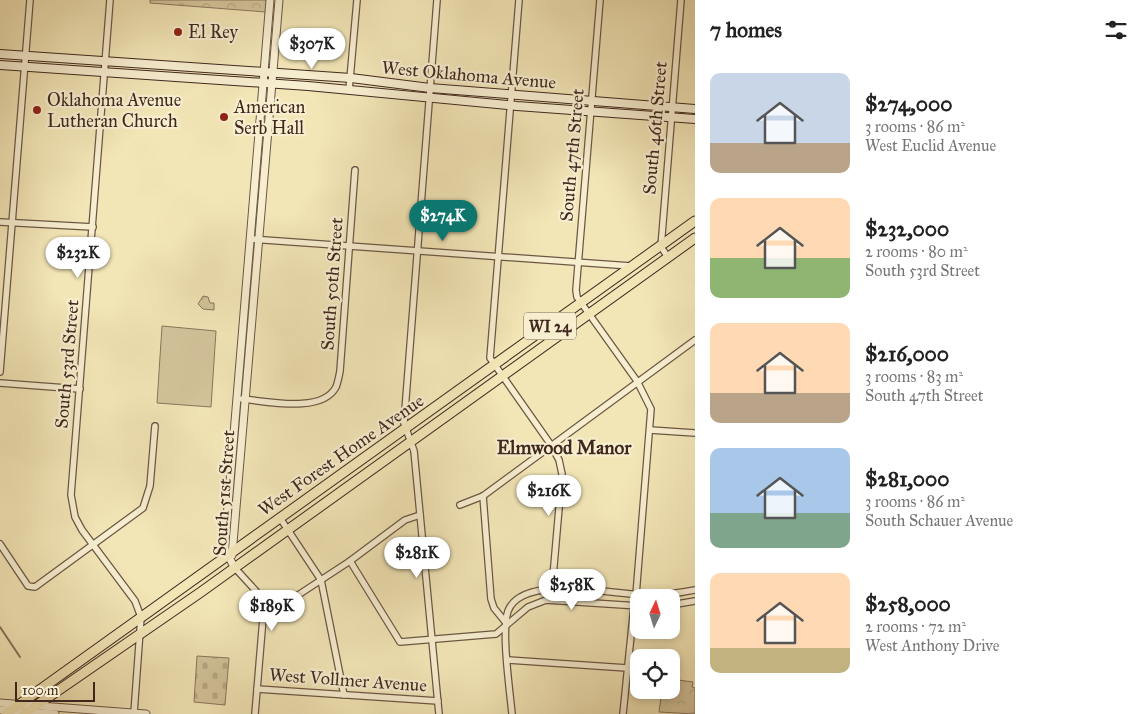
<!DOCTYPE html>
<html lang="en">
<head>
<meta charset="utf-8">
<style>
	body { margin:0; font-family:"IM FELL Great Primer",serif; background:#f2f2f2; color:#222; height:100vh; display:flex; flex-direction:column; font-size:19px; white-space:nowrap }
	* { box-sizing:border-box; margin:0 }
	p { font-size:16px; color:#767676 }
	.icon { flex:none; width:28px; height:28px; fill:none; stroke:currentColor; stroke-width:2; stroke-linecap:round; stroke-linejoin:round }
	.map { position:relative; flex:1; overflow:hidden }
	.drawer { display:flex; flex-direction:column; background:#fff; width:450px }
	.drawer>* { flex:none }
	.needle { width:32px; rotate:4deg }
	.controls { position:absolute; left:630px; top:589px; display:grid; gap:10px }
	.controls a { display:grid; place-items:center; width:50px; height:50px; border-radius:10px; background:#fff; box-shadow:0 2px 8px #0003; font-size:25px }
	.scale { position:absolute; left:15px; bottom:12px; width:80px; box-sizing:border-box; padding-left:5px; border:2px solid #40281f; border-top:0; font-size:14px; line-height:18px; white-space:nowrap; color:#40281f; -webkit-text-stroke:4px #f7eed0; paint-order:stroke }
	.price { position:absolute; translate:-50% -42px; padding:0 11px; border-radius:18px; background:#fff; color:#222; font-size:16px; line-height:32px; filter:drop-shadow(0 1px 2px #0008) }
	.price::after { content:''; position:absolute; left:50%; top:30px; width:15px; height:11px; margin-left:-8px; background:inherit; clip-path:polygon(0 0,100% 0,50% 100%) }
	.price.on { background:#0f766e; color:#fff }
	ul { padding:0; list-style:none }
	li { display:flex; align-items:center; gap:15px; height:125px; padding:0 15px }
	li span { display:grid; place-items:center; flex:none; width:140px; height:100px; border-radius:10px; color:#555 }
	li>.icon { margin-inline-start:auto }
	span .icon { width:60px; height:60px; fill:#fffc; stroke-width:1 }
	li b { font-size:21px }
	h2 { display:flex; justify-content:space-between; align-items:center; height:60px; padding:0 15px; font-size:21px }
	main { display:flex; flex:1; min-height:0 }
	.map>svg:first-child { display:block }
	.cemetery { fill:url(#cemetery-stones); stroke:#8a765e }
	.park { fill:url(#park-crowns); stroke:#8a765e }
	.garden { fill:#d4c59c; stroke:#8a765e }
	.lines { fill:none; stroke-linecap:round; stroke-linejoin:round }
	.stream { stroke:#86735b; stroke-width:2 }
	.minor-casing { stroke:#6c5745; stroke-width:8 }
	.tertiary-casing { stroke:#6c5745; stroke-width:9 }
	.secondary-casing { stroke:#40281f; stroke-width:10 }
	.primary-casing { stroke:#40281f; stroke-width:11 }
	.minor { stroke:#f7eed0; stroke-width:5.5 }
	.tertiary { stroke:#f7eed0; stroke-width:7 }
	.secondary { stroke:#f7eed0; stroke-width:8 }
	.primary { stroke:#f2e5b6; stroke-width:9 }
	.poi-dot { fill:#8f2418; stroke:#f7eed0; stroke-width:2 }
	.labels { text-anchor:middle; stroke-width:4.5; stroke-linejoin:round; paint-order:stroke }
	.shield { fill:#f7eed0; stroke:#776354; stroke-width:1 }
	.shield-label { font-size:16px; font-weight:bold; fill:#40281f }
	.poi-label { font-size:18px; fill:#40281f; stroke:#f7eed0; text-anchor:start }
	.street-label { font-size:18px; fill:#40281f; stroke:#f7eed0 }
	.neighbourhood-label { font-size:19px; font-weight:bold; fill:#40281f; stroke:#f7eed0 }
</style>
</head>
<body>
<main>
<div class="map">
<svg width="695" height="714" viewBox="0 0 695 714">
	<defs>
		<pattern id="cemetery-stones" width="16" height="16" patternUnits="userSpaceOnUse" patternTransform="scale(1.25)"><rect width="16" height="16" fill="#d4c59c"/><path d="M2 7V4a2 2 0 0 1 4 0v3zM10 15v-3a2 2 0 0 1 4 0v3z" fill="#b7a986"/></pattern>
		<pattern id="park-crowns" width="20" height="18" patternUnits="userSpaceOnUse" patternTransform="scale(1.25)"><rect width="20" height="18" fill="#d4c59c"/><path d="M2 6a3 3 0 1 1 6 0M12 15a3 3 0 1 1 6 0" fill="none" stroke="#b7a986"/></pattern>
	</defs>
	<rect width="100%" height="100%" fill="#f2e5b6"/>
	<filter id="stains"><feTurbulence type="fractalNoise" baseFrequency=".004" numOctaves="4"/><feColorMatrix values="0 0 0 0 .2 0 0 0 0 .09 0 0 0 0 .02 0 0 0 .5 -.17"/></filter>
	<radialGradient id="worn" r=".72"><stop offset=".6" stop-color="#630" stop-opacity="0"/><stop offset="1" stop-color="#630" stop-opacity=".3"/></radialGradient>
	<polygon class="cemetery" points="197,656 229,658 225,705 194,702"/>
	<g class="park">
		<polygon points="150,0 267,0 266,12 150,3"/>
		<polygon points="203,296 208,297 210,303 214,303 214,310 203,309 198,304"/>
		<polygon points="671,679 693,682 692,687 695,688 695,714 659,712 662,690 671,690"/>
	</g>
	<polygon class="garden" points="162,326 216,331 211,407 157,403"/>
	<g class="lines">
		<polyline class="stream" points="0,627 20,657"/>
		<defs>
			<g id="minor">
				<polyline points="110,0 71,495 75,517 82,530 135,601 141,617 134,713"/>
				<polyline points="437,0 404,423 414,451 439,714"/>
				<polyline points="519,0 490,358 551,445 559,460 562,474 552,588"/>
				<polyline points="600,0 576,290 577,297 637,381 651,409 636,595"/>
				<polyline points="349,90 357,0"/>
				<polyline points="0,222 93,227"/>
				<polyline points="251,239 631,266"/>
				<polyline points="668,257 661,247 681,0"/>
				<polyline points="0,372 30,0"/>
				<polyline points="0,383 80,389"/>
				<path d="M242,399c24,2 80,15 94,-12 2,-5 3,-11 4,-16l15,-201"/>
				<polyline points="650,430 695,433"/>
				<polyline points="483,496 491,599 494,608 507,624"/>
				<polyline points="460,505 483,496 695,340"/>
				<polyline points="280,518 321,580 344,695"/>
				<polyline points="0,544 28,586 35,587 143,508 150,486 155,426"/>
				<polyline points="350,561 400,642 496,634 528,607 546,600 639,606"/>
				<polyline points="234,567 256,591 263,618 255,714"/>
				<polyline points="671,605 695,601"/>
				<polyline points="263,618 350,561 405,520 420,515"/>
				<polyline points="507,660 627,668"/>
				<polyline points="257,689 438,701"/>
				<path d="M512,714c-2,-23 -11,-83 -4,-103 15,-38 106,-16 138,-16 17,1 33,-2 49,-5"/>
				<polyline points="623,714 634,606"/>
			</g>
			<g id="tertiary">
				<polyline points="232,555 279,0"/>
				<polyline points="234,567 225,549 225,542 270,0"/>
				<polyline points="0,703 146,714"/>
				<polyline points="0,710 55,714"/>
			</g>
			<g id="secondary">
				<polyline points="0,54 351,78 430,88 695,109"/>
				<polyline points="0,65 308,86 517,106 695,119"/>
			</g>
			<g id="primary">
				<polyline points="6,714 695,221"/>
				<polyline points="24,714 201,592 695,238"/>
			</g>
		</defs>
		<use href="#minor" class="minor-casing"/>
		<use href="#tertiary" class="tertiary-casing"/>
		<use href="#secondary" class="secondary-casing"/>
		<use href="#primary" class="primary-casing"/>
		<use href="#minor" class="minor"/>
		<use href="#tertiary" class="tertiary"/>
		<use href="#secondary" class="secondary"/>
		<use href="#primary" class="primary"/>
	</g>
	<g class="poi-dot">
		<circle cx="178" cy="32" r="5"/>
		<circle cx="37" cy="110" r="5"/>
		<circle cx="224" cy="117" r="5"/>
	</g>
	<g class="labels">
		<rect class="shield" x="524" y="312.5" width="52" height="27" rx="4"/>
		<g class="shield-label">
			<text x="550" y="332">WI 24</text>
		</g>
		<g class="poi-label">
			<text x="188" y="38">El Rey</text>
			<text x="47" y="106">Oklahoma Avenue<tspan x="47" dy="21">Lutheran Church</tspan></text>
			<text x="234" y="113">American<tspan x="234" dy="21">Serb Hall</tspan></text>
		</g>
		<g class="street-label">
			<text transform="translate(469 75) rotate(5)" y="6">West Oklahoma Avenue</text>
			<text transform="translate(655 128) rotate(-85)" y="6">South 46th Street</text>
			<text transform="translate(572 155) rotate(-85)" y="6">South 47th Street</text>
			<text transform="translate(332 284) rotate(-86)" y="6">South 50th Street</text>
			<text transform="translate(67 364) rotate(-85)" y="6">South 53rd Street</text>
			<text transform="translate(341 455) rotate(-35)" y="6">West Forest Home Avenue</text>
			<text transform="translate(224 493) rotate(-86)" y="6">South 51st Street</text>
			<text transform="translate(348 680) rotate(4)" y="6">West Vollmer Avenue</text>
		</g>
		<g class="neighbourhood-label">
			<text x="564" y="454">Elmwood Manor</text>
		</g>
	</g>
	<rect width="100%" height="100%" filter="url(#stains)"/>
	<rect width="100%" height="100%" fill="url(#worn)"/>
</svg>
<div class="controls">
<a><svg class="needle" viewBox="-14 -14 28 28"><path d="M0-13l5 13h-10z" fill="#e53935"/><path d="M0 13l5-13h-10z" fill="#767676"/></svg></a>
<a><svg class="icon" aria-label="locate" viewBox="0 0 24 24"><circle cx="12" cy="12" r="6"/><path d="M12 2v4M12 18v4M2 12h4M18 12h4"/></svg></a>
</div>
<div class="scale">100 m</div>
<b class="price" style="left:312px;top:70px">$307K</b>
<b class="price on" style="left:443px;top:242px">$274K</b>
<b class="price" style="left:78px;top:279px">$232K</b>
<b class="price" style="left:549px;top:517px">$216K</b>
<b class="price" style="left:417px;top:579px">$281K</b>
<b class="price" style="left:572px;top:611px">$258K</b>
<b class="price" style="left:272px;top:632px">$189K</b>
</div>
<section class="drawer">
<h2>7 homes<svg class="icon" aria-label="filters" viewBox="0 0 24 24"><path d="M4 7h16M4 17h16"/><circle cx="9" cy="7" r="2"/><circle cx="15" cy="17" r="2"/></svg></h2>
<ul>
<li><span style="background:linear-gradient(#c9d6e8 70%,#b9a48a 0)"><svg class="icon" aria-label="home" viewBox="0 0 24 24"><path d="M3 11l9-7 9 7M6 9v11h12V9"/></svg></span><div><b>$274,000</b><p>3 rooms · 86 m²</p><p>West Euclid Avenue</p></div></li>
<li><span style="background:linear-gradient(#ffd9b3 60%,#8fb573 0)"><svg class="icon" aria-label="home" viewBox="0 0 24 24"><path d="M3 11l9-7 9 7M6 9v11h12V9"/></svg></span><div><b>$232,000</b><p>2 rooms · 80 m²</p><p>South 53rd Street</p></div></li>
<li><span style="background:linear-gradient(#ffd9b3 70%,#b9a48a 0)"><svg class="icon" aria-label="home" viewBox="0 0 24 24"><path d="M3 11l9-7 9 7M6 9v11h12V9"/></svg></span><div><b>$216,000</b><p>3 rooms · 83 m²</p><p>South 47th Street</p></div></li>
<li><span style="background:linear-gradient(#a9c7e8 65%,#7fa58c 0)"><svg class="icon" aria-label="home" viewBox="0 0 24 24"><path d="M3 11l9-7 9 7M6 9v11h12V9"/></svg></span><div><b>$281,000</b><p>3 rooms · 86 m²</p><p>South Schauer Avenue</p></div></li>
<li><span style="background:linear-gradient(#ffd9b3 75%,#c2b280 0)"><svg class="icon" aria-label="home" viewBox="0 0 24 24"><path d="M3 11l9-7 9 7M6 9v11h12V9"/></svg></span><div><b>$258,000</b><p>2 rooms · 72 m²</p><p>West Anthony Drive</p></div></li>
</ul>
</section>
</main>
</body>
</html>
